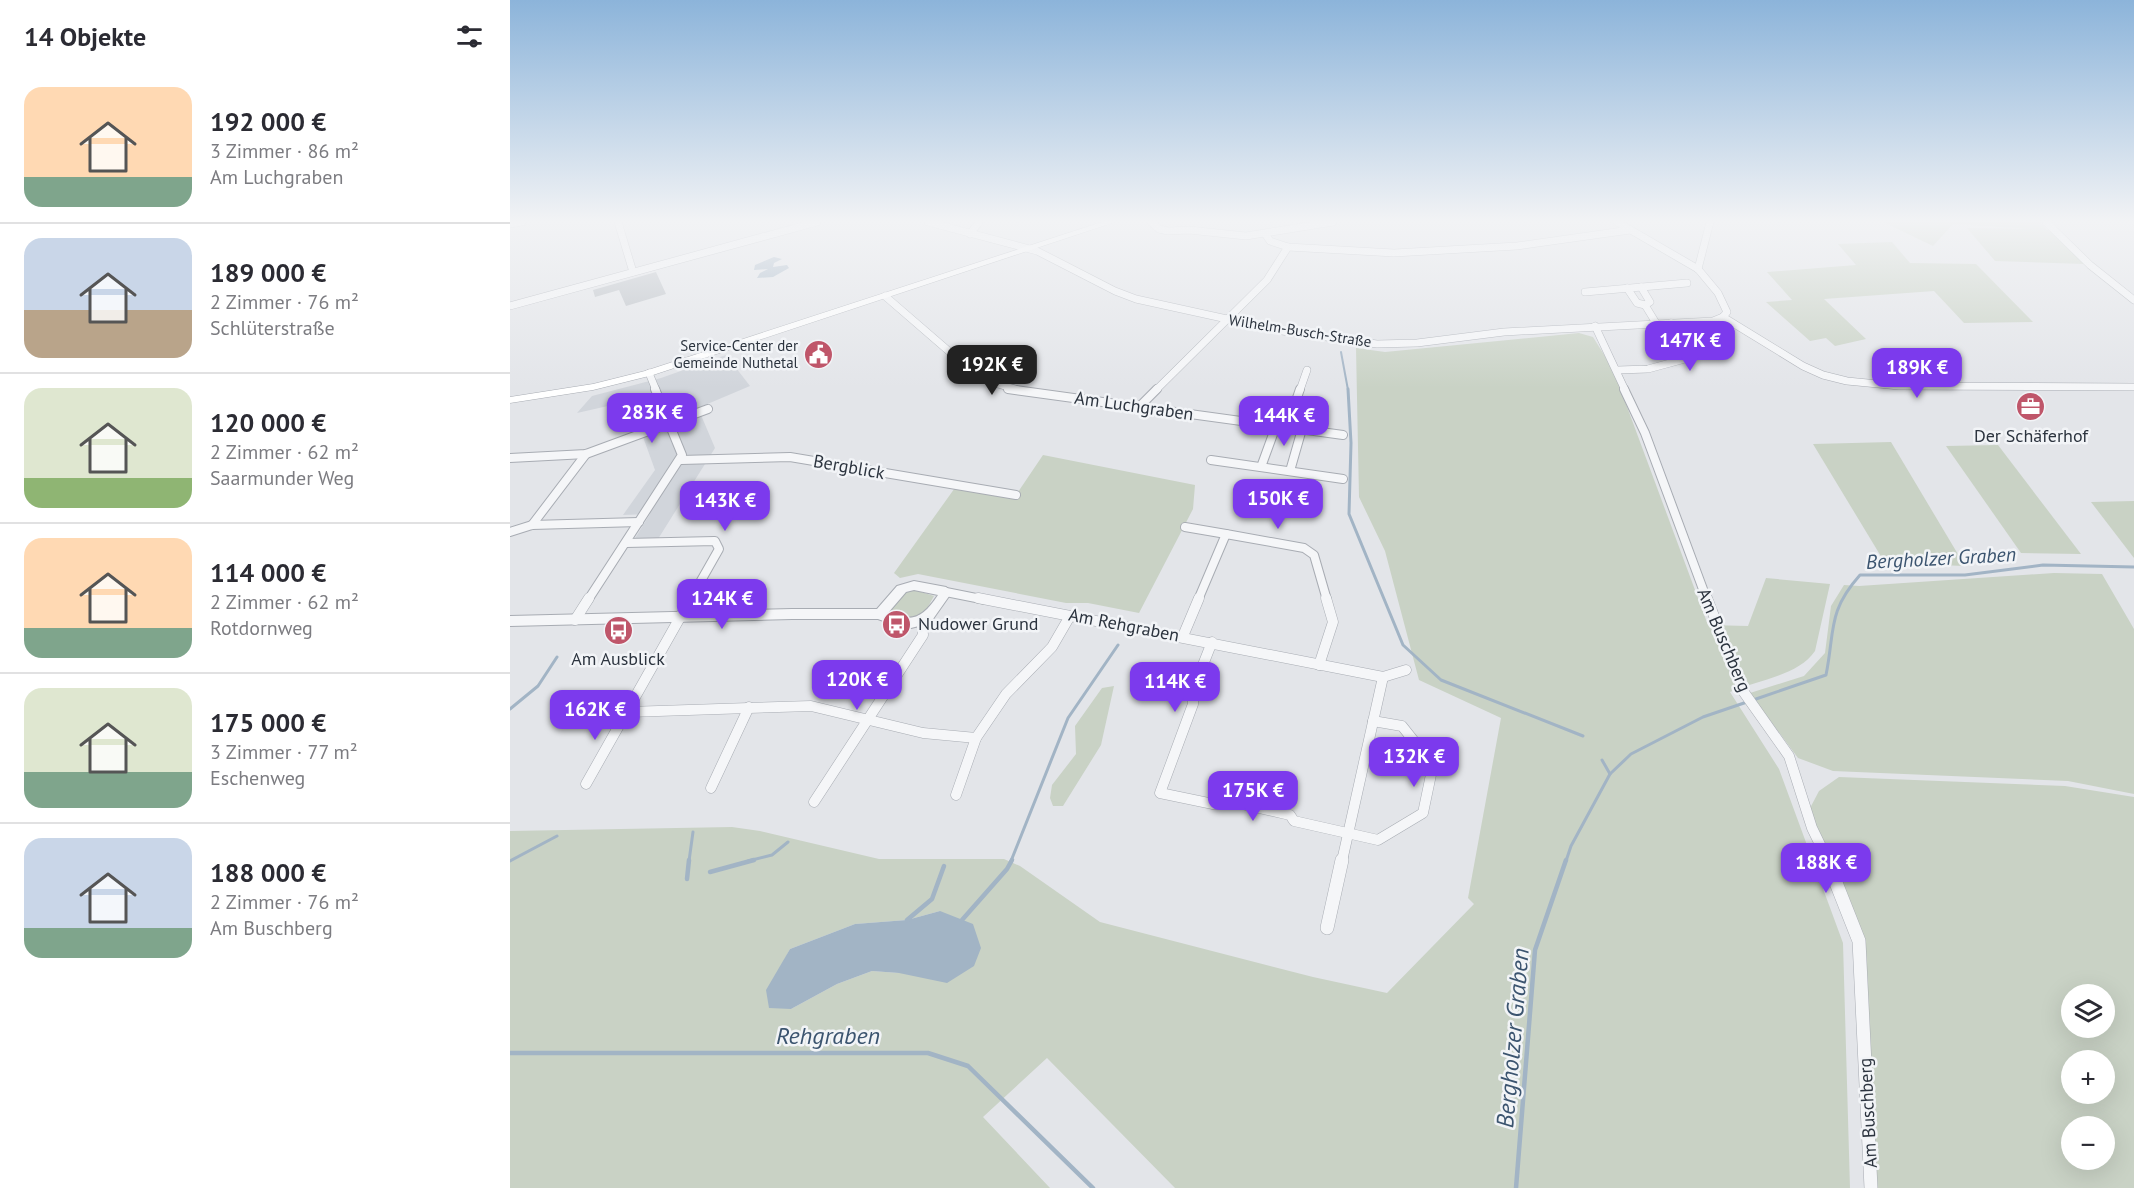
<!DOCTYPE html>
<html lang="de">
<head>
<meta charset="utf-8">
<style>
	body { margin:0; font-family:"PT Sans",sans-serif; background:#f2f2f3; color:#2b2b33; height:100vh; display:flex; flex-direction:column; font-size:22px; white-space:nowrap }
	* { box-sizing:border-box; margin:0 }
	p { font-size:20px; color:#7c7c81 }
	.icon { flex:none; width:33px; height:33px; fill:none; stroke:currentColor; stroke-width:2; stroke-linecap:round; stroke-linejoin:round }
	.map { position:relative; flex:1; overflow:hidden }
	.drawer { display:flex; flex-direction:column; background:#fff; width:510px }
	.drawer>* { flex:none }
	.fabs { position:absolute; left:1551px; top:984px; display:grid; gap:12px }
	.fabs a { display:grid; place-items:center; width:54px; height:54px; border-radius:50%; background:#fff; box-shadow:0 6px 24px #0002; font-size:30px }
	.price { position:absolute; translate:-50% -51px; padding:0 14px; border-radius:12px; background:#7c3aed; color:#fff; font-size:20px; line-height:39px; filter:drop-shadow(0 2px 3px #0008) }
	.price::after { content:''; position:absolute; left:50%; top:36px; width:18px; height:14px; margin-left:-9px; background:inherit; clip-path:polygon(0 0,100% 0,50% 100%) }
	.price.current { background:#222; color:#fff }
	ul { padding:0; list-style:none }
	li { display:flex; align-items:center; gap:18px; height:150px; padding:0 24px }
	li+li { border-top:2px solid #e1e1e2 }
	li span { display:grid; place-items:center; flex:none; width:168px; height:120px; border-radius:18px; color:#555 }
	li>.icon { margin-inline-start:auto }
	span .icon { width:72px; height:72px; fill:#fffc; stroke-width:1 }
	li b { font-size:26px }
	h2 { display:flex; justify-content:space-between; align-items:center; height:72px; padding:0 24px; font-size:26px }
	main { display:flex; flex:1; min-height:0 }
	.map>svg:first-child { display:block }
	.built { fill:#d1d5db }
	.green { fill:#c9d2c5; fill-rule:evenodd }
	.water { fill:#a2b4c5 }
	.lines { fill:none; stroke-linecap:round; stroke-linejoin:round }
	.stream-far2 { stroke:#a2b4c5; stroke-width:2 }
	.stream-far1 { stroke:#a2b4c5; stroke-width:3 }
	.stream { stroke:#a2b4c5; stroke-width:4.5 }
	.building { fill:#babfc5 }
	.minor-far3-casing { stroke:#a8acb3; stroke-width:8 }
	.minor-far2-casing { stroke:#a8acb3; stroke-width:10 }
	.minor-far1-casing { stroke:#a8acb3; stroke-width:11 }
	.minor-casing { stroke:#a8acb3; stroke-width:14 }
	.tertiary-casing { stroke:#a8acb3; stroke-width:2 }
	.secondary-casing { stroke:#a8acb3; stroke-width:1 }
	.minor-far3 { stroke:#f5f6f8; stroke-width:7 }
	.minor-far2 { stroke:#f5f6f8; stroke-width:8 }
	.minor-far1 { stroke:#f5f6f8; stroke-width:10 }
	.minor { stroke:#f5f6f8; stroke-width:13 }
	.tertiary { fill:#f5f6f8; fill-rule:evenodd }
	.secondary { fill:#fff; fill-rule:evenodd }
	.labels { text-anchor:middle; stroke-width:5; stroke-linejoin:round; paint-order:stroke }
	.far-street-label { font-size:15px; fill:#2c343f; stroke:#f2f4f7 }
	.far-poi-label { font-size:15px; fill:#2c343f; stroke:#f2f4f7; text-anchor:end }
	.street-label { font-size:18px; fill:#2c343f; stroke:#f2f4f7 }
	.poi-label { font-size:18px; fill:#2c343f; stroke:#f2f4f7 }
	.water-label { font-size:20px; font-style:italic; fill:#3b546f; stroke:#f2f4f7 }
	.near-water-label { font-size:24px; font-style:italic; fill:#3b546f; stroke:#f2f4f7 }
</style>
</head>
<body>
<main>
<section class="drawer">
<h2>14 Objekte<svg class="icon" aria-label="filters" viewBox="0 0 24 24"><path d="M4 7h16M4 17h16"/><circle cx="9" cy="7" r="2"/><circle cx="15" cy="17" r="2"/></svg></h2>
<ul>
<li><span style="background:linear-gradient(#ffd9b3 75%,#7fa58c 0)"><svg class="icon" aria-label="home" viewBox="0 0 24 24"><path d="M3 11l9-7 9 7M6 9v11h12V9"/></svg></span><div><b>192 000 €</b><p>3 Zimmer · 86 m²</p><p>Am Luchgraben</p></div></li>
<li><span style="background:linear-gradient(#c9d6e8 60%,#b9a48a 0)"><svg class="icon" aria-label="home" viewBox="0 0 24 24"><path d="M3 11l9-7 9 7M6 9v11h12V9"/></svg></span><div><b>189 000 €</b><p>2 Zimmer · 76 m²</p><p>Schlüterstraße</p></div></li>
<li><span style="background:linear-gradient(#dfe7d0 75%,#8fb573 0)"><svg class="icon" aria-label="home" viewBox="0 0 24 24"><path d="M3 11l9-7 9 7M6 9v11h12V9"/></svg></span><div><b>120 000 €</b><p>2 Zimmer · 62 m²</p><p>Saarmunder Weg</p></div></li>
<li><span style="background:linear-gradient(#ffd9b3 75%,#7fa58c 0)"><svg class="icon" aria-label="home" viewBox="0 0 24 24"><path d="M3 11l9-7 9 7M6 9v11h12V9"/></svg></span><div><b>114 000 €</b><p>2 Zimmer · 62 m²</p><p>Rotdornweg</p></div></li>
<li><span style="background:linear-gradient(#dfe7d0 70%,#7fa58c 0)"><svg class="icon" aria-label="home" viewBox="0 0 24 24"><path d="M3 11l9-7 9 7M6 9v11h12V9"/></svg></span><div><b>175 000 €</b><p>3 Zimmer · 77 m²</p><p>Eschenweg</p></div></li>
<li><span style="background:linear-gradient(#c9d6e8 75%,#7fa58c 0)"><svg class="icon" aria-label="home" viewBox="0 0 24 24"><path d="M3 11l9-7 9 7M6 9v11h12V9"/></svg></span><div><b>188 000 €</b><p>2 Zimmer · 76 m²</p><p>Am Buschberg</p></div></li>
</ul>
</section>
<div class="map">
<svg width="1624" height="1188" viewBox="0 0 1624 1188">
	<rect width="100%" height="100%" fill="#e3e5e9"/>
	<polygon class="built" points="216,355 240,386 188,408 205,448 148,539 124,540 140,514 113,515 145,470 120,401 67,413 82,396 151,378"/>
	<g class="green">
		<polygon points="1373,222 1530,222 1537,230 1542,230 1574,264 1485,261 1457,228 1523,229 1443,224 1423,246"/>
		<polygon points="1382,242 1400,263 1466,264 1523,322 1454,323 1424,291 1314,299 1356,339 1325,346 1316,338 1300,341 1256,302 1282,300 1257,272 1346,265 1328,244"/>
		<path d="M1069,333l14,4 20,32 95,256 40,1 18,-48 64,6 -15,67c-17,25 -58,29 -85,41l49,77 64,174 7,245h-675l-128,-130 -64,59 67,71h-540v-357l222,-4 28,4 119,28h125l16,7 80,56 213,55 74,16 87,-89 -6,-6 33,-180 -82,-38 -34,-129 -26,-54 -3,-149 29,4zM430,911l-41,62 -27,-2 -35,13 -46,25 -11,-41 10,-19 65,-25 52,-4z"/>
		<polygon points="1381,442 1455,566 1375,563 1303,444"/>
		<polygon points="1488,445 1571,554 1511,553 1436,446"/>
		<polygon points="533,455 685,485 683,509 629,613 578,603 556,603 408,574 390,578 384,573 447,485 506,495"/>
		<polygon points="1624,501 1624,558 1581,502"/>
		<polygon points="1544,573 1592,574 1624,629 1624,794 1558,781 1323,771 1288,758 1240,693 1294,676 1315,653 1321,606 1334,585 1349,586"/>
		<polygon points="405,590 424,596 414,614 402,618 380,613 379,612 390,593"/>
		<polygon points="604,686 591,745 553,806 543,806 540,798 542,785 566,754 565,726 592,688"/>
		<path d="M1329,777l226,9 69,11v391h-261l-14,-247 -51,-129 11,-21zM1562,994h32v34h-32zM1562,1060h32v34h-32zM1562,1126h32v34h-32z"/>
	</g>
	<g class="water">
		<polygon points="264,257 272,259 264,263 263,267 277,265 279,268 263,277 247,278 250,273 258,269 244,270 245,265"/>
		<polygon points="430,911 463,924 471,948 464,966 437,983 389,973 362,971 327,984 281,1009 259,1008 256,990 280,949 345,924 397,920"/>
	</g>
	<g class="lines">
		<polyline class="stream-far2" points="831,352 838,390"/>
		<g class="stream-far1">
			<polyline points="838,389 841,443 839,514 893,645 931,680 1073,736"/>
			<path d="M1246,699l70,-24c9,-44 1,-63 34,-100h105l78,-10 91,2"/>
			<polyline points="0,709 28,686 47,657"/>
			<polyline points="1092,760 1100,774"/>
			<polyline points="0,861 47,836"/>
			<polyline points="179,861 183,832"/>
			<polyline points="238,861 262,855 278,842"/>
			<polyline points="501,861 558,718 608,645"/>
			<polyline points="1056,861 1061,846 1100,774 1121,754 1193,717 1237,702"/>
		</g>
		<g class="stream">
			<polyline points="200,872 244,860"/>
			<polyline points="177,879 179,860"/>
			<polyline points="397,920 422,899 434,866"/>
			<polyline points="452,920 497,869 502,860"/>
			<polyline points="0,1053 418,1053 458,1066 583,1188"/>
			<polyline points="1006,1188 1025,950 1056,860"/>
		</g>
	</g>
	<polygon class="building" points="146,272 156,294 116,306 109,290 85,297 83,290"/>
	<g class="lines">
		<defs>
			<g id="minor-far3">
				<polyline points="108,222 123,272"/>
				<polyline points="418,222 527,251 605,291 626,299 772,331 867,344 907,343 994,332 1203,321 1213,317"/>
				<polyline points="641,222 649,229 658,231 679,230 736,236 823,222"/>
				<polyline points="1107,222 1188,269 1208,293 1217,312 1213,317"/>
				<polyline points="1536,222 1580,265 1624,300"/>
				<polyline points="0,224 12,222"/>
				<polyline points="460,234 469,222"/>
				<polyline points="756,235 760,241 778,247 884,253 1007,246 1120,230"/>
				<polyline points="1188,269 1200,222"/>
				<polyline points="1131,287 1140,302 1135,305"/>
				<polyline points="1117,288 1127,303 1135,305 1146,323"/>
				<polyline points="1075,292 1177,283"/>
				<polyline points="375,296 471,379 508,390"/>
				<polyline points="0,306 307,222"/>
				<polyline points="1213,317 1293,366 1313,375 1337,381 1389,386 1624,387"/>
				<polyline points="1085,326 1115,390"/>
				<polyline points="1108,370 1138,369 1186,356 1182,347 1161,323"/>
				<polyline points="139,373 146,390"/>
				<polyline points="646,390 757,280 778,247"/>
				<polyline points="790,390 797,370"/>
			</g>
			<g id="minor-far2">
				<polyline points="498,389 833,435"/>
				<polyline points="1114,389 1135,433 1197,600"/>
				<polyline points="629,407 647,389"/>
				<polyline points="777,427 790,389"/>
				<polyline points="0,458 76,454 198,409"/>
				<polyline points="171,460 280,457 506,495"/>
				<polyline points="701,460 833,479"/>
				<polyline points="751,467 766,426"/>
				<polyline points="780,471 792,429"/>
				<polyline points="22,525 76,454"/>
				<polyline points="675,527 716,534"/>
				<polyline points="0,532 22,525 129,522"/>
				<polyline points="116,543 205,541 209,549 180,600"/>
				<polyline points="436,592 476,600"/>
				<polyline points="78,600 172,455 145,389"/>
				<polyline points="688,600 716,534 794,548 804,555 817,600"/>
			</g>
			<g id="minor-far1">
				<polyline points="468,598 873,677 896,670"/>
				<polyline points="1197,598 1233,691 1279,756 1302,828 1318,861"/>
				<polyline points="65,620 79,598"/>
				<polyline points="673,636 689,598"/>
				<polyline points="702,642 683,690 683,704 650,793 703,804 727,803 780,815 784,821 868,840 913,813 923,765 892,726 863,721"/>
				<polyline points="809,665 823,622 816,598"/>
				<polyline points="118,712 301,706 413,733 466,738"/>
				<polyline points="76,784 181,598"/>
				<polyline points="201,788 239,707"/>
				<polyline points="446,795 466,738 496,694 542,647 560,616"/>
				<polyline points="304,802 413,635 412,622"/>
				<polyline points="832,861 873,677"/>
			</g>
			<g id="minor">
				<polyline points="1317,860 1349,941 1361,1188"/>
				<polyline points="817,928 832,860"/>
			</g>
			<path id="tertiary" d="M404,581l32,6 6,5 -19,27 -10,6 -12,3 -17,-3 -16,-6h-86l-282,7v-10l282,-7h85l20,-23zM404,590l24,5c-14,21 -25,29 -50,18l18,-21z"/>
			<polygon id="secondary" points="592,222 605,222 143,375 83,390 0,403 0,397 83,384 135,371"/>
		</defs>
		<use href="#minor-far3" class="minor-far3-casing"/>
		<use href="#minor-far2" class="minor-far2-casing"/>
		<use href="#minor-far1" class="minor-far1-casing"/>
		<use href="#minor" class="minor-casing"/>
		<use href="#tertiary" class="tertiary-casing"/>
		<use href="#secondary" class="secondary-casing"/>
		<use href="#minor-far3" class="minor-far3"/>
		<use href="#minor-far2" class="minor-far2"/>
		<use href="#minor-far1" class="minor-far1"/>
		<use href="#minor" class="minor"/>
		<use href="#tertiary" class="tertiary"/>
		<use href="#secondary" class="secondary"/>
	</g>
	<linearGradient id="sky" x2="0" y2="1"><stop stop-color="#8cb4da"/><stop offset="0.57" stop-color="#f2f3f5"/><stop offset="1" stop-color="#f2f3f5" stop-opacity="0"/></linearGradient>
	<rect width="1624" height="388" fill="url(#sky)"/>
	<defs>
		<symbol id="civic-disc" viewBox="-11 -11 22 22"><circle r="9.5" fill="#bf566a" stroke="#f2f4f7"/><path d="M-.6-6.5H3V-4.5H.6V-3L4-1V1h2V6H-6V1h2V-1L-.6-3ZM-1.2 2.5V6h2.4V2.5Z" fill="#fff"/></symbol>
		<symbol id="office-disc" viewBox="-11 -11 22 22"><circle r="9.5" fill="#bf566a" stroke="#f2f4f7"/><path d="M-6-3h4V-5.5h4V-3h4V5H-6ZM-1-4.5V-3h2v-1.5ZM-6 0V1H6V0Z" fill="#fff"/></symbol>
		<symbol id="bus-disc" viewBox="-11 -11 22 22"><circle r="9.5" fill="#bf566a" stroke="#f2f4f7"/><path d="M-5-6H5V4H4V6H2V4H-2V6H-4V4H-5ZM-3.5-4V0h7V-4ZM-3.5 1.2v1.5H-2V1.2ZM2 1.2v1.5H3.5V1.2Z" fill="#fff"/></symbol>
	</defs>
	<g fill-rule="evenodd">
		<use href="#civic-disc" x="292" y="338" width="33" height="33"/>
		<use href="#office-disc" x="1504" y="390" width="33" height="33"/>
		<use href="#bus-disc" x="370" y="608" width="33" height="33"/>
		<use href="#bus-disc" x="92" y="614" width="33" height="33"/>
	</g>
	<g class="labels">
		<g class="far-street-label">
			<text transform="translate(790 331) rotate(9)" y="5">Wilhelm-Busch-Straße</text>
		</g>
		<g class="far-poi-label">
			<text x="288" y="351">Service-Center der<tspan x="288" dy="17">Gemeinde Nuthetal</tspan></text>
		</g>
		<g class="street-label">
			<text transform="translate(624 406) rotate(8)" y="6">Am Luchgraben</text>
			<text transform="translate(339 467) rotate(10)" y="6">Bergblick</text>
			<text transform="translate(614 625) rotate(11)" y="6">Am Rehgraben</text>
			<text transform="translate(1214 640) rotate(67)" y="6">Am Buschberg</text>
			<text transform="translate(1358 1113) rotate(-93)" y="6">Am Buschberg</text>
		</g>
		<g class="poi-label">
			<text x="1521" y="442">Der Schäferhof</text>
			<text x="408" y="630" text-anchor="start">Nudower Grund</text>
			<text x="108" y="665">Am Ausblick</text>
		</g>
		<g class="water-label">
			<text transform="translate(1431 558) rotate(-3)" y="7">Bergholzer Graben</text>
		</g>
		<g class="near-water-label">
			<text x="318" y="1044">Rehgraben</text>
			<text transform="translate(1003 1038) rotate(-85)" y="8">Bergholzer Graben</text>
		</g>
	</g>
</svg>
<div class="fabs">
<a><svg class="icon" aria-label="layers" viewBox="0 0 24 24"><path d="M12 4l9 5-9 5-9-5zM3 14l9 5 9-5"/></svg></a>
<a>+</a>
<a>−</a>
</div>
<b class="price" style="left:1180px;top:372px">147K €</b>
<b class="price current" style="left:482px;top:396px">192K €</b>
<b class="price" style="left:1407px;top:399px">189K €</b>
<b class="price" style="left:142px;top:444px">283K €</b>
<b class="price" style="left:774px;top:447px">144K €</b>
<b class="price" style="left:768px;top:530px">150K €</b>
<b class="price" style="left:215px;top:532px">143K €</b>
<b class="price" style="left:212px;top:630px">124K €</b>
<b class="price" style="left:347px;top:711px">120K €</b>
<b class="price" style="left:665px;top:713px">114K €</b>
<b class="price" style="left:85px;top:741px">162K €</b>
<b class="price" style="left:904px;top:788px">132K €</b>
<b class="price" style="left:743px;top:822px">175K €</b>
<b class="price" style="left:1316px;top:894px">188K €</b>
</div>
</main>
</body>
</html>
